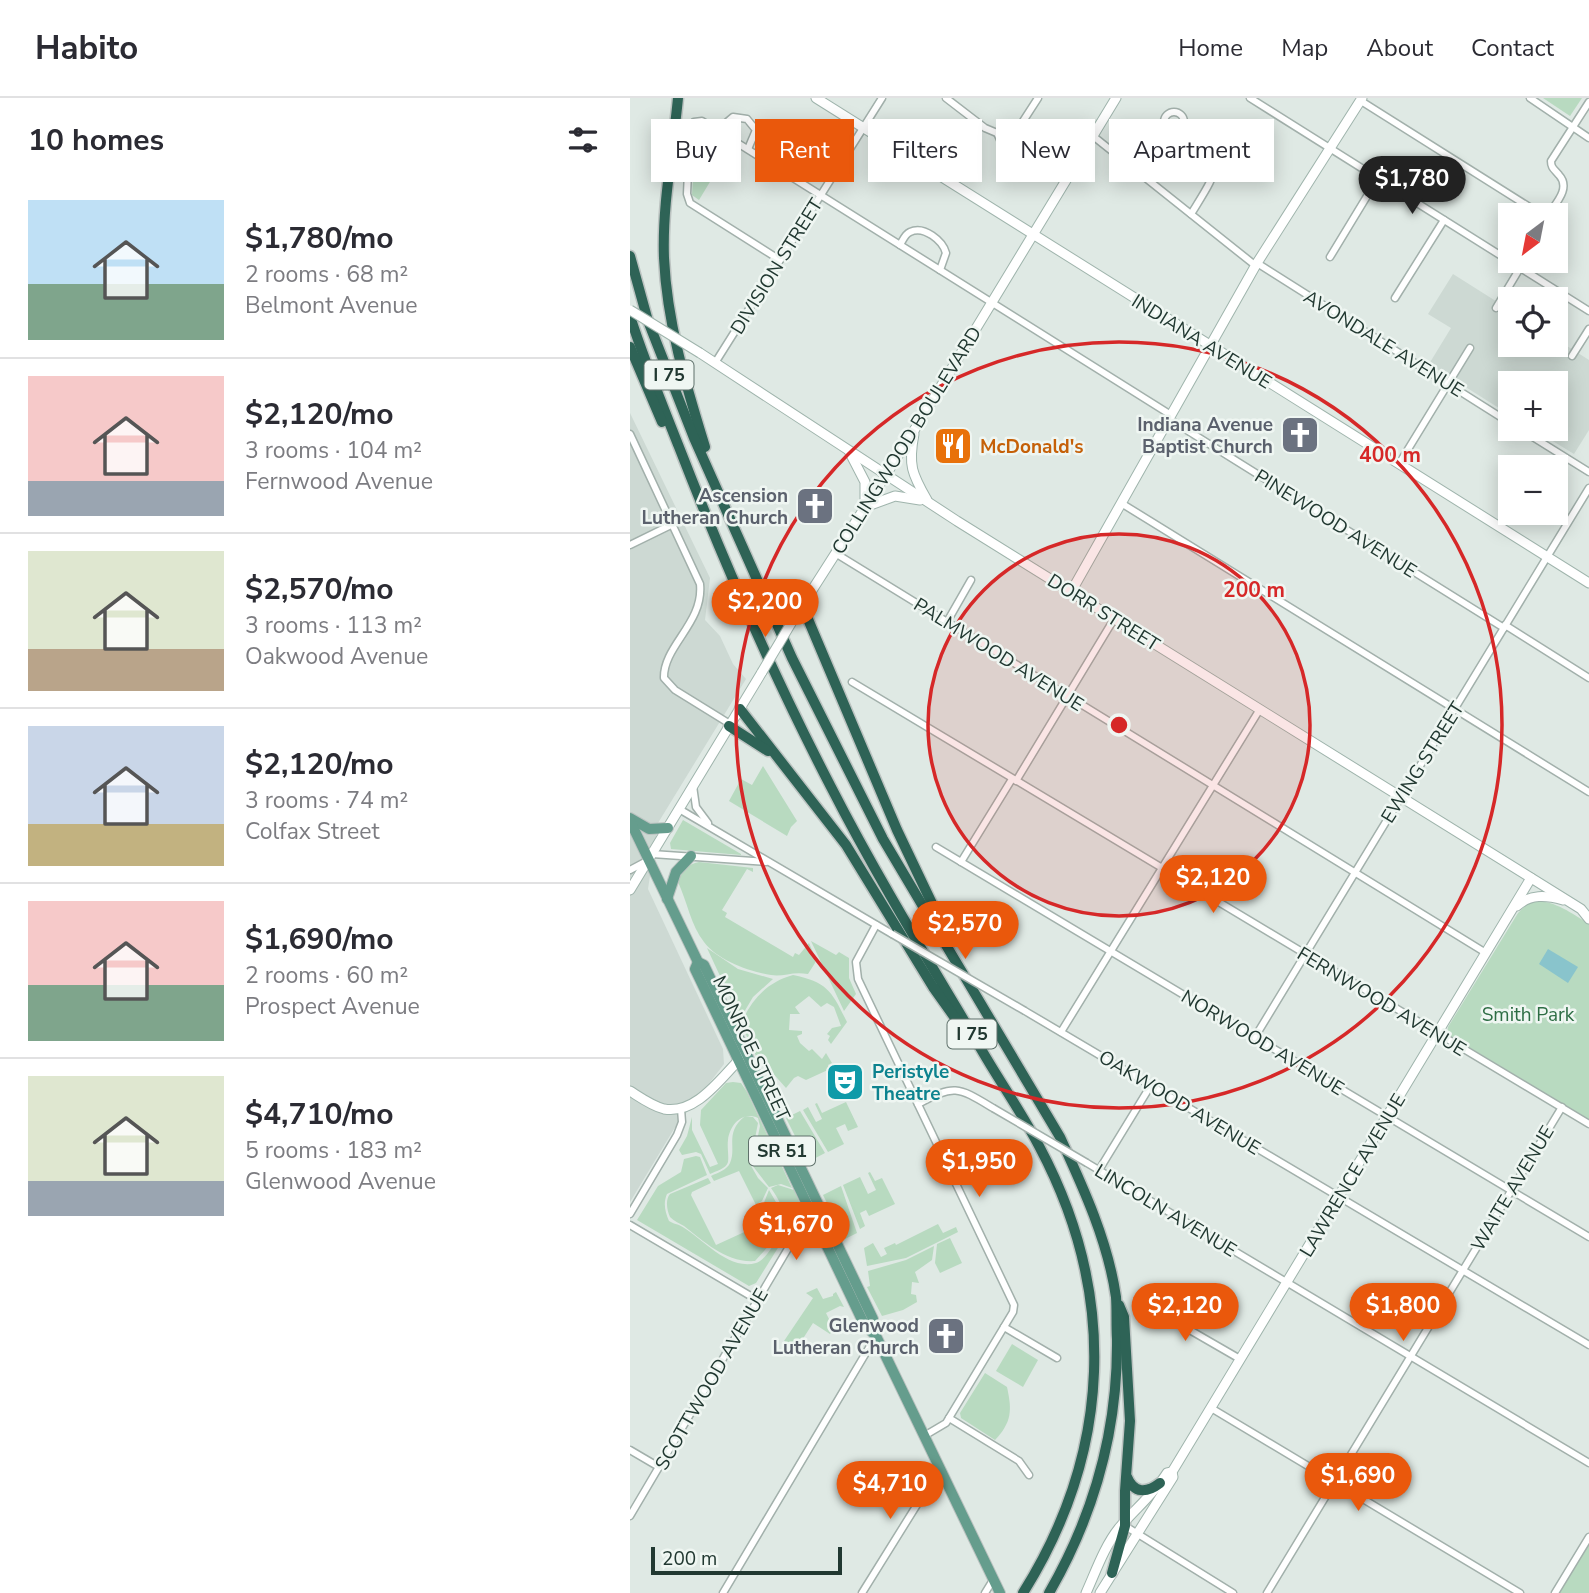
<!DOCTYPE html>
<html lang="en">
<head>
<meta charset="utf-8">
<style>
	body { margin:0; font-family:"Nunito Sans",sans-serif; background:#f2f2f3; color:#2b2b33; height:100vh; display:flex; flex-direction:column; font-size:26px; white-space:nowrap }
	* { box-sizing:border-box; margin:0 }
	p { font-size:23px; color:#7c7c81 }
	.icon { flex:none; width:38px; height:38px; fill:none; stroke:currentColor; stroke-width:2; stroke-linecap:round; stroke-linejoin:round }
	.map { position:relative; flex:1; overflow:hidden }
	.drawer { display:flex; flex-direction:column; background:#fff; width:630px }
	.drawer>* { flex:none }
	.hud { position:absolute; left:21px; top:21px; width:665px; height:63px; display:flex; gap:14px }
	.needle { width:46px; rotate:212deg }
	.tools { position:absolute; left:868px; top:105px; display:grid; gap:14px }
	.tools a { display:grid; place-items:center; width:70px; height:70px; border-radius:0px; background:#fff; box-shadow:0 4px 18px #0003; font-size:35px }
	.scale { position:absolute; left:21px; bottom:18px; width:191px; box-sizing:border-box; padding-left:7px; border:4px solid #213831; border-top:0; font-size:19px; line-height:24px; white-space:nowrap; color:#213831; -webkit-text-stroke:5px #eff6f2; paint-order:stroke }
	.price { position:absolute; translate:-50% -60px; padding:0 16px; border-radius:24px; background:#ea580c; color:#fff; font-size:23px; line-height:46px; filter:drop-shadow(0 2px 4px #0008) }
	.price::after { content:''; position:absolute; left:50%; top:42px; width:21px; height:16px; margin-left:-10px; background:inherit; clip-path:polygon(0 0,100% 0,50% 100%) }
	.price.active { background:#222; color:#fff }
	ul { padding:0; list-style:none }
	li { display:flex; align-items:center; gap:21px; height:175px; padding:0 28px }
	li+li { border-top:2px solid #e1e1e2 }
	li span { display:grid; place-items:center; flex:none; width:196px; height:140px; border-radius:0px; color:#555 }
	li>.icon { margin-inline-start:auto }
	span .icon { width:84px; height:84px; fill:#fffc; stroke-width:1 }
	li b { font-size:30px }
	h2 { display:flex; justify-content:space-between; align-items:center; height:84px; padding:0 28px; font-size:30px }
	.chip { padding:0 24px; border-radius:0px; background:#fff; box-shadow:0 4px 18px #0003; font-size:24px; line-height:63px }
	.chip.active { background:#ea580c; color:#fff }
	header { display:flex; align-items:center; gap:42px; box-sizing:border-box; height:98px; padding:0 35px; background:#fff; border-bottom:2px solid #e1e1e2 }
	header strong { font-size:33px }
	nav { display:flex; gap:38px; margin-inline-start:auto; font-size:24px }
	main { display:flex; flex:1; min-height:0 }
	.map>svg:first-child { display:block }
	.built { fill:#cdd9d3 }
	.green { fill:#b8dac0 }
	.water { fill:#89c4cc }
	.lines { fill:none; stroke-linecap:round; stroke-linejoin:round }
	.street-casing { stroke:#a2b0ab; stroke-width:9 }
	.secondary-casing { stroke:#9fb4ac; stroke-width:11 }
	.primary-casing { stroke:#bcc3c1; stroke-width:12 }
	.highway-casing { stroke:#bcc3c1; stroke-width:13 }
	.street { stroke:#fff; stroke-width:6 }
	.secondary { stroke:#fff; stroke-width:9 }
	.primary { stroke:#659d8d; stroke-width:10 }
	.highway { stroke:#2e6356; stroke-width:10 }
	.street-bridge-casing { stroke:#a2b0ab; stroke-width:9; stroke-linecap:butt }
	.secondary-bridge-casing { stroke:#9fb4ac; stroke-width:11; stroke-linecap:butt }
	.street-bridge { stroke:#fff; stroke-width:6 }
	.secondary-bridge { stroke:#fff; stroke-width:9 }
	.ring { fill:none; stroke:#d62828; stroke-width:3.5 }
	.labels { text-anchor:middle; stroke-width:5; stroke-linejoin:round; paint-order:stroke }
	.shield { fill:#eff6f2; stroke:#5f716b; stroke-width:2 }
	.shield-label { font-size:18px; font-weight:bold; fill:#213831 }
	.street-label { font-size:19px; fill:#213831; stroke:#eff6f2 }
	.worship-label { font-size:19px; font-weight:bold; fill:#5b616d; stroke:#eff6f2; text-anchor:end }
	.food-label { font-size:19px; font-weight:bold; fill:#c56008; stroke:#eff6f2; text-anchor:start }
	.park-label { font-size:19px; fill:#2d6d44; stroke:#eff6f2 }
	.culture-label { font-size:19px; font-weight:bold; fill:#0d838f; stroke:#eff6f2; text-anchor:start }
	.centre { fill:#d62828; stroke:#eff6f2; stroke-width:3.5 }
	.ring-label { font-size:21px; text-anchor:middle; font-weight:bold; fill:#d62828; stroke:#eff6f2; stroke-width:5; stroke-linejoin:round; paint-order:stroke }
</style>
</head>
<body>
<header>
<strong>Habito</strong>
<nav><a>Home</a><a>Map</a><a>About</a><a>Contact</a></nav>
</header>
<main>
<section class="drawer">
<h2>10 homes<svg class="icon" aria-label="filters" viewBox="0 0 24 24"><path d="M4 7h16M4 17h16"/><circle cx="9" cy="7" r="2"/><circle cx="15" cy="17" r="2"/></svg></h2>
<ul>
<li><span style="background:linear-gradient(#bfe0f5 60%,#7fa58c 0)"><svg class="icon" aria-label="home" viewBox="0 0 24 24"><path d="M3 11l9-7 9 7M6 9v11h12V9"/></svg></span><div><b>$1,780/mo</b><p>2 rooms · 68 m²</p><p>Belmont Avenue</p></div></li>
<li><span style="background:linear-gradient(#f6c9c9 75%,#9aa5b1 0)"><svg class="icon" aria-label="home" viewBox="0 0 24 24"><path d="M3 11l9-7 9 7M6 9v11h12V9"/></svg></span><div><b>$2,120/mo</b><p>3 rooms · 104 m²</p><p>Fernwood Avenue</p></div></li>
<li><span style="background:linear-gradient(#dfe7d0 70%,#b9a48a 0)"><svg class="icon" aria-label="home" viewBox="0 0 24 24"><path d="M3 11l9-7 9 7M6 9v11h12V9"/></svg></span><div><b>$2,570/mo</b><p>3 rooms · 113 m²</p><p>Oakwood Avenue</p></div></li>
<li><span style="background:linear-gradient(#c9d6e8 70%,#c2b280 0)"><svg class="icon" aria-label="home" viewBox="0 0 24 24"><path d="M3 11l9-7 9 7M6 9v11h12V9"/></svg></span><div><b>$2,120/mo</b><p>3 rooms · 74 m²</p><p>Colfax Street</p></div></li>
<li><span style="background:linear-gradient(#f6c9c9 60%,#7fa58c 0)"><svg class="icon" aria-label="home" viewBox="0 0 24 24"><path d="M3 11l9-7 9 7M6 9v11h12V9"/></svg></span><div><b>$1,690/mo</b><p>2 rooms · 60 m²</p><p>Prospect Avenue</p></div></li>
<li><span style="background:linear-gradient(#dfe7d0 75%,#9aa5b1 0)"><svg class="icon" aria-label="home" viewBox="0 0 24 24"><path d="M3 11l9-7 9 7M6 9v11h12V9"/></svg></span><div><b>$4,710/mo</b><p>5 rooms · 183 m²</p><p>Glenwood Avenue</p></div></li>
</ul>
</section>
<div class="map">
<svg width="959" height="1495" viewBox="0 0 959 1495">
	<rect width="100%" height="100%" fill="#dfe9e4"/>
	<g class="built">
		<polygon points="823,176 880,212 880,247 926,247 926,241 959,262 959,332 944,356 903,331 926,331 926,285 880,285 880,317 799,266 821,230 798,216"/>
		<polygon points="0,315 80,480 75,522 90,538 103,566 116,581 28,725 18,791 93,951 94,966 44,1031 0,1104"/>
	</g>
	<g class="green">
		<polygon points="913,0 952,0 940,18"/>
		<polygon points="68,30 72,30 101,49 69,102 62,97 66,34"/>
		<polygon points="133,668 167,723 161,729 157,738 99,703 111,681 122,687"/>
		<polygon points="53,722 111,756 111,757 41,751 40,745"/>
		<path d="M69,764l54,6v4l-6,-3 -25,41 5,3 -2,4 68,40 2,-4 4,2 10,-12 7,16 -1,4 -7,11c-16,-3 -24,3 -37,1 -21,-3 -54,-15 -67,-33 -13,-16 -17,-41 -26,-60 2,-11 10,-18 21,-20z"/>
		<path d="M905,803c21,0 36,12 54,23v196l-142,-86 1,-7 70,-114 9,-9z"/>
		<polygon points="181,843 206,857 209,854 219,860 219,880 226,896 214,913"/>
		<polygon points="77,850 108,871 143,881 123,899 110,921"/>
		<path d="M163,877c35,7 39,17 54,47l-16,22 -3,-4 2,-4 -3,-2 5,-6 9,-2 -7,-19 -7,-4 -6,4 -12,-11 -14,11 5,7h-10l-1,16 13,1v3l-5,2 3,7 9,8 3,-2 10,10 4,-6 6,10 -4,2 2,4 -24,11 -8,-4 -4,2 -8,10 -16,-18 -7,-14 -6,2 -16,-34c10,-24 26,-42 52,-49z"/>
		<path d="M103,984l8,1 6,9 45,96 -11,-4 -12,3 -17,-22 8,-39 -2,-8c-15,-7 -28,6 -30,22 -1,7 1,16 0,22 -2,7 -12,9 -18,12l-9,-20 -5,-2 -14,3 -3,-5 8,-14 5,-19v13l18,37 8,-3 -18,-39 1,-15 25,-27z"/>
		<polygon points="216,1004 228,1029 218,1033 215,1026 206,1030 214,1046 198,1054 173,1012 178,1009 186,1024 192,1021 185,1006 187,1005 192,1015"/>
		<polygon points="170,1013 195,1055 178,1064 156,1020"/>
		<path d="M115,1018l8,1 5,6 -8,41 8,14 10,10 -6,13 -6,4 -17,-34 -25,10 -3,-5c6,-3 16,-6 19,-13 7,-16 -6,-30 15,-47z"/>
		<path d="M66,1058l4,1 7,18 -40,19c-4,9 -2,18 2,27 3,2 7,3 10,4 22,11 48,46 77,38 8,-2 17,-17 21,-24 12,-20 6,-34 -6,-51l7,-3 16,5 10,23 -18,22 -30,48 -7,3 -112,-66 21,-34 23,-14 3,-13z"/>
		<polygon points="240,1074 245,1083 252,1080 265,1106 239,1118 236,1112 230,1115 235,1128 230,1131 213,1087 230,1079 238,1096 246,1092 238,1075"/>
		<path d="M78,1080l3,5 -19,9 -1,3 25,50 48,-22 -6,-14 5,-4 6,-15 11,19v18l-8,15 -17,19c-29,2 -50,-19 -71,-35 -5,-3 -10,-5 -14,-9 -3,-7 -5,-17 0,-23z"/>
		<polygon points="211,1088 227,1135 215,1141 193,1097"/>
		<polygon points="308,1126 313,1135 326,1129 328,1134 276,1160 237,1168 234,1150 243,1145 251,1159 257,1156 254,1150 265,1145 266,1147"/>
		<polygon points="320,1140 332,1165 310,1175 305,1165 307,1146"/>
		<polygon points="304,1148 302,1162 285,1174 289,1185 282,1184 281,1196 286,1197 287,1204 273,1212 252,1218 237,1189 240,1188 238,1173 276,1162"/>
		<polygon points="187,1190 193,1201 203,1198 203,1196 206,1194 214,1209 210,1208 196,1215 201,1225 215,1221 210,1225 218,1233 213,1234 205,1229 200,1236 183,1225 167,1250 154,1243 183,1200 176,1195"/>
		<polygon points="382,1246 408,1262 393,1289 366,1273"/>
		<path d="M355,1275l22,14c5,23 5,35 -12,53l-34,-22 -1,-5z"/>
		<polygon points="959,1443 959,1495 927,1495"/>
	</g>
	<polygon class="water" points="918,851 948,869 938,885 909,866"/>
	<g class="lines">
		<defs>
			<g id="street">
				<polyline points="316,0 355,30 374,38 386,34 408,0"/>
				<polyline points="620,0 959,213"/>
				<polyline points="900,0 959,40"/>
				<polyline points="731,3 912,117"/>
				<circle cx="544" cy="24" r="10"/>
				<path d="M552,29c49,30 35,45 9,87"/>
				<polyline points="90,34 96,25 103,19 117,21 126,32 118,51"/>
				<polyline points="368,37 374,51 381,53 389,46 386,34"/>
				<polyline points="463,38 626,168"/>
				<polyline points="578,46 594,46 601,54 597,63 585,71"/>
				<path d="M918,117c8,-12 23,-27 11,-40 -5,-6 -8,-7 -8,-14l38,-59"/>
				<path d="M270,147c3,-5 5,-11 10,-13 14,-7 33,9 36,21l-6,17"/>
				<polyline points="700,159 748,80"/>
				<polyline points="150,162 60,105 57,96 60,30 64,24 72,23 90,34 541,317"/>
				<polyline points="627,165 880,325"/>
				<polyline points="765,200 814,122"/>
				<polyline points="866,210 890,170"/>
				<polyline points="942,258 959,231"/>
				<polyline points="85,265 252,0"/>
				<polyline points="539,321 874,530"/>
				<polyline points="890,331 959,374"/>
				<path d="M0,336l70,150c4,39 -37,62 -36,94l11,12 55,34"/>
				<polyline points="769,366 840,250"/>
				<polyline points="491,405 959,694"/>
				<polyline points="0,447 43,426"/>
				<polyline points="205,455 856,855"/>
				<polyline points="317,524 341,482"/>
				<polyline points="875,527 959,580"/>
				<polyline points="222,584 959,1026"/>
				<polyline points="386,683 484,521"/>
				<polyline points="63,688 66,709 78,725"/>
				<polyline points="49,711 262,836"/>
				<polyline points="306,749 959,1139"/>
				<polyline points="22,756 136,764"/>
				<polyline points="331,764 382,681"/>
				<polyline points="0,772 17,763"/>
				<polyline points="246,827 226,864 228,881 384,1207 383,1214 316,1325 294,1338"/>
				<polyline points="395,913 959,1247"/>
				<polyline points="431,934 630,611"/>
				<polyline points="625,939 959,390"/>
				<path d="M288,1006c37,-20 40,-17 75,4"/>
				<polyline points="457,1065 959,1365"/>
				<polyline points="469,1072 521,987"/>
				<polyline points="0,1116 47,1037 52,1024 51,1011"/>
				<polyline points="0,1127 129,1203"/>
				<polyline points="513,1205 610,1261"/>
				<polyline points="374,1229 427,1260"/>
				<polyline points="581,1310 890,1495"/>
				<polyline points="319,1320 389,1363 399,1377"/>
				<polyline points="0,1352 29,1369"/>
				<polyline points="0,1418 163,1142 188,1125"/>
				<polyline points="495,1428 603,1495"/>
				<polyline points="93,1495 246,1238"/>
				<polyline points="232,1495 303,1381 312,1376"/>
				<polyline points="355,1495 363,1482"/>
				<polyline points="637,1495 932,1009"/>
				<polyline points="925,1495 959,1439"/>
			</g>
			<g id="secondary">
				<polyline points="186,0 959,485"/>
				<polyline points="70,255 327,423 951,811 959,821"/>
				<path d="M284,336c-6,31 -2,40 13,66"/>
				<polyline points="220,355 235,384 235,409 265,398 290,402"/>
				<polyline points="441,494 627,165 732,0"/>
				<polyline points="163,522 285,331 486,0"/>
				<polyline points="0,792 132,574"/>
				<path d="M887,808c13,-12 29,-11 46,-6"/>
				<path d="M0,993c11,7 22,15 34,18 33,6 58,-33 79,-53"/>
				<path d="M456,1495c10,-22 18,-46 33,-65 16,-19 35,-34 48,-55l5,-1"/>
				<polyline points="470,1495 543,1379 542,1374 901,780"/>
			</g>
			<g id="primary">
				<polyline points="0,720 19,731 38,730"/>
				<polyline points="0,723 68,864 74,867 243,1221 246,1238"/>
				<polyline points="37,801 46,774 61,758"/>
				<polyline points="68,864 65,871 76,894 234,1226 246,1238 370,1495"/>
			</g>
			<g id="highway">
				<path d="M48,0c-5,53 -16,107 -14,160 3,66 22,127 41,189"/>
				<path d="M0,158l18,65 46,117 98,220 91,181 177,298c23,50 48,104 56,160 1,13 0,28 1,42 1,90 -23,176 -68,254"/>
				<path d="M0,218c14,44 32,88 49,131 45,116 95,230 152,340 46,90 99,176 150,262 19,33 41,64 58,97 79,148 73,305 -16,447"/>
				<polyline points="0,249 32,324"/>
				<polyline points="172,507 267,732 307,816 310,832"/>
				<polyline points="110,611 216,747 303,889 330,927"/>
				<polyline points="99,628 138,653"/>
				<path d="M497,1379c7,17 20,16 33,6"/>
				<polyline points="482,1475 495,1428 495,1393 500,1323 494,1219 489,1207"/>
			</g>
		</defs>
		<use href="#street" class="street-casing"/>
		<use href="#secondary" class="secondary-casing"/>
		<use href="#primary" class="primary-casing"/>
		<use href="#highway" class="highway-casing"/>
		<use href="#street" class="street"/>
		<use href="#secondary" class="secondary"/>
		<use href="#primary" class="primary"/>
		<use href="#highway" class="highway"/>
		<defs>
			<g id="street-bridge">
				<polyline points="262,836 395,913"/>
				<polyline points="363,1010 457,1065"/>
			</g>
			<g id="secondary-bridge">
				<polyline points="0,212 70,255"/>
				<polyline points="132,574 163,522"/>
			</g>
		</defs>
		<use href="#street-bridge" class="street-bridge-casing"/>
		<use href="#secondary-bridge" class="secondary-bridge-casing"/>
		<use href="#street-bridge" class="street-bridge"/>
		<use href="#secondary-bridge" class="secondary-bridge"/>
	</g>
	<circle cx="489" cy="627" r="191" fill="#d62828" fill-opacity=".12"/>
	<g class="ring">
		<circle cx="489" cy="627" r="191"/>
		<circle cx="489" cy="627" r="383"/>
	</g>
	<defs>
		<symbol id="church-square" viewBox="-11 -11 22 22"><rect x="-9" y="-9" width="18" height="18" rx="4" fill="#6b7280" stroke="#eff6f2"/><path d="M-1.2-6h2.4v3.5h3.3v2.4h-3.3V6h-2.4V-.1h-3.3v-2.4h3.3Z" fill="#fff"/></symbol>
		<symbol id="restaurant-square" viewBox="-11 -11 22 22"><rect x="-9" y="-9" width="18" height="18" rx="4" fill="#e8710a" stroke="#eff6f2"/><path d="M-5-6h1v4h1v-4h1v4h1v-4h1v5L-1.5 .5V6h-2V.5L-5-1ZM5-6V6H3V1.5H1.5Q1.5-4 5-6Z" fill="#fff"/></symbol>
		<symbol id="theatre-square" viewBox="-11 -11 22 22"><rect x="-9" y="-9" width="18" height="18" rx="4" fill="#0f9aa8" stroke="#eff6f2"/><path d="M-5-5.5Q0-4 5-5.5V0Q5 5 0 6Q-5 5-5 0ZM-3.3-2.5H-1v1.5H-3.3ZM1-2.5H3.3v1.5H1ZM-2.8 1Q0 5.5 2.8 1Z" fill="#fff"/></symbol>
	</defs>
	<g fill-rule="evenodd">
		<use href="#church-square" x="648" y="315" width="44" height="44"/>
		<use href="#restaurant-square" x="301" y="326" width="44" height="44"/>
		<use href="#church-square" x="163" y="386" width="44" height="44"/>
		<use href="#theatre-square" x="193" y="962" width="44" height="44"/>
		<use href="#church-square" x="294" y="1216" width="44" height="44"/>
	</g>
	<g class="labels">
		<g class="shield">
			<rect x="14.5" y="262.5" width="49" height="29" rx="5"/>
			<rect x="317.5" y="921.5" width="49" height="29" rx="5"/>
			<rect x="119" y="1038.5" width="66" height="29" rx="5"/>
		</g>
		<g class="shield-label">
			<text x="39" y="283">I 75</text>
			<text x="342" y="942">I 75</text>
			<text x="152" y="1059">SR 51</text>
		</g>
		<g class="street-label">
			<text transform="translate(146 168) rotate(-58)" y="7">DIVISION STREET</text>
			<text transform="translate(572 243) rotate(32)" y="7">INDIANA AVENUE</text>
			<text transform="translate(754 245) rotate(32)" y="7">AVONDALE AVENUE</text>
			<text transform="translate(276 342) rotate(-58)" y="7">COLLINGWOOD BOULEVARD</text>
			<text transform="translate(706 425) rotate(32)" y="7">PINEWOOD AVENUE</text>
			<text transform="translate(474 514) rotate(32)" y="7">DORR STREET</text>
			<text transform="translate(369 556) rotate(32)" y="7">PALMWOOD AVENUE</text>
			<text transform="translate(792 664) rotate(-58)" y="7">EWING STREET</text>
			<text transform="translate(752 903) rotate(31)" y="7">FERNWOOD AVENUE</text>
			<text transform="translate(633 944) rotate(31)" y="7">NORWOOD AVENUE</text>
			<text transform="translate(122 950) rotate(65)" y="7">MONROE STREET</text>
			<text transform="translate(550 1004) rotate(31)" y="7">OAKWOOD AVENUE</text>
			<text transform="translate(722 1077) rotate(-59)" y="7">LAWRENCE AVENUE</text>
			<text transform="translate(882 1090) rotate(-59)" y="7">WAITE AVENUE</text>
			<text transform="translate(536 1112) rotate(31)" y="7">LINCOLN AVENUE</text>
			<text transform="translate(81 1281) rotate(-60)" y="7">SCOTTWOOD AVENUE</text>
		</g>
		<g class="worship-label">
			<text x="643" y="333">Indiana Avenue<tspan x="643" dy="22">Baptist Church</tspan></text>
			<text x="158" y="404">Ascension<tspan x="158" dy="22">Lutheran Church</tspan></text>
			<text x="289" y="1234">Glenwood<tspan x="289" dy="22">Lutheran Church</tspan></text>
		</g>
		<g class="food-label">
			<text x="350" y="355">McDonald's</text>
		</g>
		<g class="park-label">
			<text x="898" y="923">Smith Park</text>
		</g>
		<g class="culture-label">
			<text x="242" y="980">Peristyle<tspan x="242" dy="22">Theatre</tspan></text>
		</g>
	</g>
	<circle cx="489" cy="627" r="10" class="centre"/>
	<g class="ring-label">
		<text x="760" y="364">400 m</text>
		<text x="624" y="499">200 m</text>
	</g>
</svg>
<div class="tools">
<a><svg class="needle" viewBox="-14 -14 28 28"><path d="M0-13l5 13h-10z" fill="#e53935"/><path d="M0 13l5-13h-10z" fill="#7c7c81"/></svg></a>
<a><svg class="icon" aria-label="locate" viewBox="0 0 24 24"><circle cx="12" cy="12" r="6"/><path d="M12 2v4M12 18v4M2 12h4M18 12h4"/></svg></a>
<a>+</a>
<a>−</a>
</div>
<div class="scale">200 m</div>
<b class="price active" style="left:782px;top:118px">$1,780</b>
<b class="price" style="left:135px;top:541px">$2,200</b>
<b class="price" style="left:583px;top:817px">$2,120</b>
<b class="price" style="left:335px;top:863px">$2,570</b>
<b class="price" style="left:349px;top:1101px">$1,950</b>
<b class="price" style="left:166px;top:1164px">$1,670</b>
<b class="price" style="left:555px;top:1245px">$2,120</b>
<b class="price" style="left:773px;top:1245px">$1,800</b>
<b class="price" style="left:728px;top:1415px">$1,690</b>
<b class="price" style="left:260px;top:1423px">$4,710</b>
<div class="hud">
<a class="chip">Buy</a>
<a class="chip active">Rent</a>
<a class="chip">Filters</a>
<a class="chip">New</a>
<a class="chip">Apartment</a>
</div>
</div>
</main>
</body>
</html>
